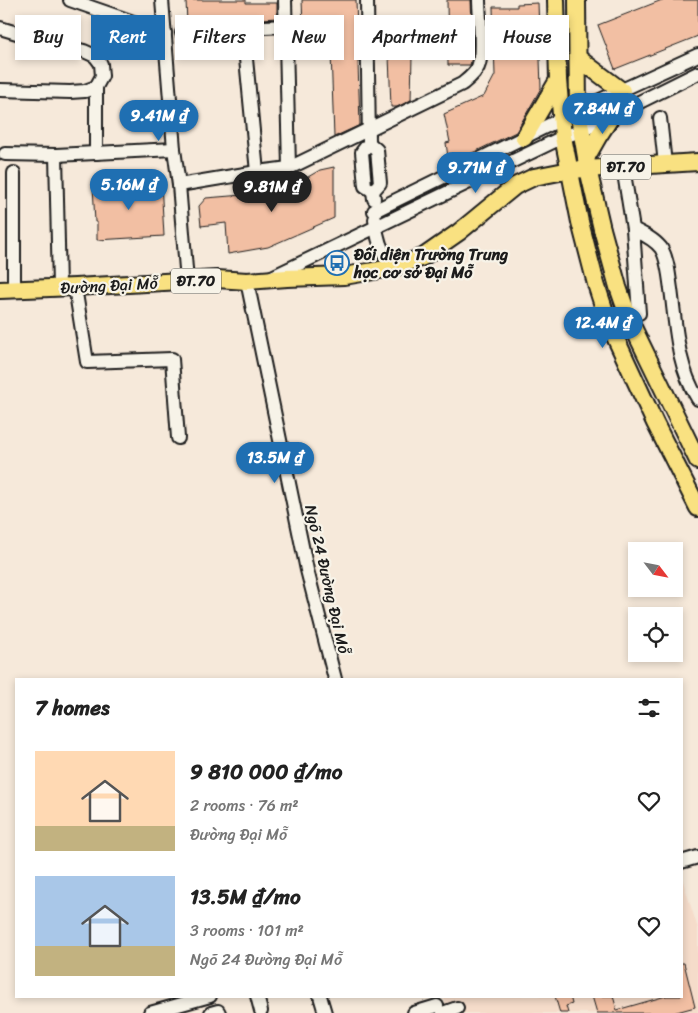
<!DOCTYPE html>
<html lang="en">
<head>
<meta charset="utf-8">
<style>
	body { margin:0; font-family:Sriracha,sans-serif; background:#f6f6f6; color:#222; height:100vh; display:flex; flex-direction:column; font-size:19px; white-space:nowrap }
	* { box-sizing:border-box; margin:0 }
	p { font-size:16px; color:#767676 }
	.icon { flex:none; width:28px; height:28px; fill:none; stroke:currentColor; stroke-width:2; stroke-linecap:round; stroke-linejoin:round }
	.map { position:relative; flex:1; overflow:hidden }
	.side { position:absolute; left:15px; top:678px; width:668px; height:320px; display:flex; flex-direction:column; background:#fff; border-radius:0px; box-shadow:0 2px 8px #0003 }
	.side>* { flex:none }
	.banner { position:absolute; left:15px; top:15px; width:669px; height:45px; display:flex; gap:10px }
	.needle { width:32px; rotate:122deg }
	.controls { position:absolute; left:628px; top:542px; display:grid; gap:10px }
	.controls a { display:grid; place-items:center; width:55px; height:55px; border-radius:0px; background:#fff; box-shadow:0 2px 8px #0003; font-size:25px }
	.price { position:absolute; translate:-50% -42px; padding:0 11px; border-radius:18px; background:#1f6fb2; color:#fff; font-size:16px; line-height:32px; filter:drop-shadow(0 1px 2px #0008) }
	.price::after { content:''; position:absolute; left:50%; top:30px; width:15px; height:11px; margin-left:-8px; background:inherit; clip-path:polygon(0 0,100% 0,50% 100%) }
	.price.on { background:#222; color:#fff }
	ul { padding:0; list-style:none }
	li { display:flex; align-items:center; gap:15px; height:125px; padding:0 20px }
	li span { display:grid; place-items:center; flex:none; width:140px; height:100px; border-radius:0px; color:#555 }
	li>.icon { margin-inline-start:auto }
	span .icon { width:60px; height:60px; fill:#fffc; stroke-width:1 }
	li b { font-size:21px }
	h2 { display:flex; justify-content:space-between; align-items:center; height:60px; padding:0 20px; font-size:21px }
	.pill { padding:0 18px; border-radius:0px; background:#fff; box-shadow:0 2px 8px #0003; font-size:18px; line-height:45px }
	.pill.on { background:#1f6fb2; color:#fff }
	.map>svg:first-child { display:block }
	.built { fill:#f5dcca }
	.building { fill:#f2bfa3; stroke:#1c1c1c }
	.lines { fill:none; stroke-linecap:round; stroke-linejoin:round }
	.minor-casing { stroke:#1c1c1c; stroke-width:16 }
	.major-casing { stroke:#1c1c1c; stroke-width:20 }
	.minor { stroke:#f7f3e8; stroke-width:12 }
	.major { stroke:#f9e181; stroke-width:16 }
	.labels { text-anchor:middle; stroke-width:4.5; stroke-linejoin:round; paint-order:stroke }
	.shield { fill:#f7f3e8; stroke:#5e5c59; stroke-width:1 }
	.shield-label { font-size:15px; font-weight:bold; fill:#1c1c1c }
	.poi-label { font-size:16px; font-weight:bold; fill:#1c1c1c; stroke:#f7f3e8; text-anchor:start }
	.street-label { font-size:16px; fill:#1c1c1c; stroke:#f7f3e8 }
</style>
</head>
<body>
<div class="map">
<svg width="698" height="1013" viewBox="0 0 698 1013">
	<rect width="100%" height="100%" fill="#f6e9da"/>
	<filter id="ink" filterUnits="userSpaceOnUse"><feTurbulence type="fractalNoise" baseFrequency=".02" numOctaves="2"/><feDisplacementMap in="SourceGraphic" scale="10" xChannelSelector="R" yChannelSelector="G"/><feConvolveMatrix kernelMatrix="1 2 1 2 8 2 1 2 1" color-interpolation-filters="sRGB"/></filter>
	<g filter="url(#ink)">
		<polygon class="built" points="681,875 698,929 698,1013 449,1013 443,996 681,996"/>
		<g class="building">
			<polygon points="186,0 246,0 246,3 277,3 277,18 187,24"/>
			<polygon points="302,0 356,0 360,125 334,137 331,52 304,55"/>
			<polygon points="447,0 471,0 473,53 470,65 448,65"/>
			<polygon points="662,0 698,0 698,36 615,69 598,25"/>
			<polygon points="538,3 541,88 516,132 449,164 446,143 450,142 444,114 484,96 495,75 493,7 517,7 517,4"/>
			<polygon points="389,56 412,56 411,100 397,107 391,107"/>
			<polygon points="334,167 334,218 268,247 228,254 226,223 201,226 199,206 206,198 267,193 267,192 289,188 320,170"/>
			<polygon points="161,182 164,236 97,240 97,222 95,222 93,186"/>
			<polygon points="681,963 684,963 695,1007 673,1013 597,1013 592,996 613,996 617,1010 666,996 681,996"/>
			<polygon points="555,996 570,996 572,1004 566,1006 568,1013 560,1013"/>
		</g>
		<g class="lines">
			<defs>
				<g id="minor">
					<polyline points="70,0 165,33"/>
					<polyline points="162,0 174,149 179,185 187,281"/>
					<polyline points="285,0 289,168"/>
					<polyline points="367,0 369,143 362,152 365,186 373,191"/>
					<polyline points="0,28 47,42 84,51 95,56 101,64 102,76 96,87 85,91 70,92 0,90"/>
					<polyline points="243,28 257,172"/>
					<polyline points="182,33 243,28 286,26"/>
					<polyline points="660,118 665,164"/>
					<polyline points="369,143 377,150 380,183 373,191 374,199"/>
					<polyline points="96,153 96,87"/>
					<polyline points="5,154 56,155 174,149"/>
					<polyline points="56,155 59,287"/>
					<polyline points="623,167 633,229 639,313 633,315 629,319"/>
					<path d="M179,185l78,-13 32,-4 173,-84c6,-5 13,-10 16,-17 6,-13 1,-52 1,-67"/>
					<polyline points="374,211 598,101 698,55"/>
					<path d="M375,219c1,19 7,34 17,49"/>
					<path d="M633,229c10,5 21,10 28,19 7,11 8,29 10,41 5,38 6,77 27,110"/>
					<polyline points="272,277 563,137 581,131 698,73"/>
					<polyline points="247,281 307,570 335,679"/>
					<polyline points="75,287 87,362 172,359 178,438"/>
					<polyline points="14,289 14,173"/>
					<polyline points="681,862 698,857"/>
					<polyline points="257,996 261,1011"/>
					<polyline points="320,996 325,1013"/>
					<polyline points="150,1013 210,996"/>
					<polyline points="211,1013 218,1011 219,1013"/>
					<polyline points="414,1013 437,1006"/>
					<polyline points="443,1013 457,1008"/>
				</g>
				<g id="major">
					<polyline points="556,0 558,80 563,137 580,222 596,284 609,324 655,423 698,508"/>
					<polyline points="577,0 578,111 588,169 602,229 618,287 629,319 698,461"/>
					<polyline points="578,58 622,91"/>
					<polyline points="524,138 558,80"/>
					<polyline points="586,158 598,137 613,114"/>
					<polyline points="0,290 75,287 217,279 247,281 287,278 344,276 392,268 423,257 459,232 515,186 534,177 570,170 698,162"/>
				</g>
			</defs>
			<use href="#minor" class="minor-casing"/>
			<use href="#major" class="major-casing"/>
			<use href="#minor" class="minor"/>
			<use href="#major" class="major"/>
		</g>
	</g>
	<defs>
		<symbol id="bus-ring" viewBox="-11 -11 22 22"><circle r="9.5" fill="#f7f3e8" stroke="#1f6fb2" stroke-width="1.5"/><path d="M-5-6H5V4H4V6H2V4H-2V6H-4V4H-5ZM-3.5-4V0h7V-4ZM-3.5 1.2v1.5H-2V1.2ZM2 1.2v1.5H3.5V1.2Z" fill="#1f6fb2"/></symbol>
	</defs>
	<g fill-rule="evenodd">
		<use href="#bus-ring" x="323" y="249" width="28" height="28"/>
	</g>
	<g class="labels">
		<g class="shield">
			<rect x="601" y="154.5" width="50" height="25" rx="4"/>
			<rect x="171" y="268.5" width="50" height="25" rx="4"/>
		</g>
		<g class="shield-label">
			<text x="626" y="172">ĐT.70</text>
			<text x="196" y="286">ĐT.70</text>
		</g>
		<g class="poi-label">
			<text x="354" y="260">Đối diện Trường Trung<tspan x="354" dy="18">học cơ sở Đại Mỗ</tspan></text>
		</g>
		<g class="street-label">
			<text transform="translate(109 285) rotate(-3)" y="6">Đường Đại Mỗ</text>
			<text transform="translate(328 579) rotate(77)" y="6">Ngõ 24 Đường Đại Mỗ</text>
		</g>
	</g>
</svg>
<div class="controls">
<a><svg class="needle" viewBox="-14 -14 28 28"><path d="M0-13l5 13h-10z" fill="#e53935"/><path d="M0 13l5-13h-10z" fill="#767676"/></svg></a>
<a><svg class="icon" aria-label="locate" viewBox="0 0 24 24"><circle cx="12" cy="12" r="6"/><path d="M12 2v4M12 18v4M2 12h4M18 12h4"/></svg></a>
</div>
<b class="price" style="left:603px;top:135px">7.84M ₫</b>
<b class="price" style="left:159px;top:142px">9.41M ₫</b>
<b class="price" style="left:476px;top:194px">9.71M ₫</b>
<b class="price" style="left:129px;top:211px">5.16M ₫</b>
<b class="price on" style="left:272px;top:213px">9.81M ₫</b>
<b class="price" style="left:603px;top:349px">12.4M ₫</b>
<b class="price" style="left:275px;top:484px">13.5M ₫</b>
<div class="banner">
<a class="pill">Buy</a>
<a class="pill on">Rent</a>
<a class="pill">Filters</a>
<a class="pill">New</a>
<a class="pill">Apartment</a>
<a class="pill">House</a>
</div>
<section class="side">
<h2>7 homes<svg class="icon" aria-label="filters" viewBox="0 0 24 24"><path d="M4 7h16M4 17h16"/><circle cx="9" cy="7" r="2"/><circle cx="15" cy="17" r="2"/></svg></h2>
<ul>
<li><span style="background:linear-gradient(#ffd9b3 75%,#c2b280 0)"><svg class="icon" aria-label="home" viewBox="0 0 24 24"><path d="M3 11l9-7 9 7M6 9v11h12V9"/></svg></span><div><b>9 810 000 ₫/mo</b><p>2 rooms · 76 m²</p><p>Đường Đại Mỗ</p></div><svg class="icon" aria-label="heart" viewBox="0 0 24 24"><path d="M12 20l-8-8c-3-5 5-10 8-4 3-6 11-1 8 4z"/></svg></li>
<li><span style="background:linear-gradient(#a9c7e8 70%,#c2b280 0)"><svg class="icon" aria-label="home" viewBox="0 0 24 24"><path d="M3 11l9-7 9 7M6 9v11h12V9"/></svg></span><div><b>13.5M ₫/mo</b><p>3 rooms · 101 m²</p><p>Ngõ 24 Đường Đại Mỗ</p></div><svg class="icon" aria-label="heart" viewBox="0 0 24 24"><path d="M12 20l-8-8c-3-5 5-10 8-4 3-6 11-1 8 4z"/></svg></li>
</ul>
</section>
</div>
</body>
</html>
